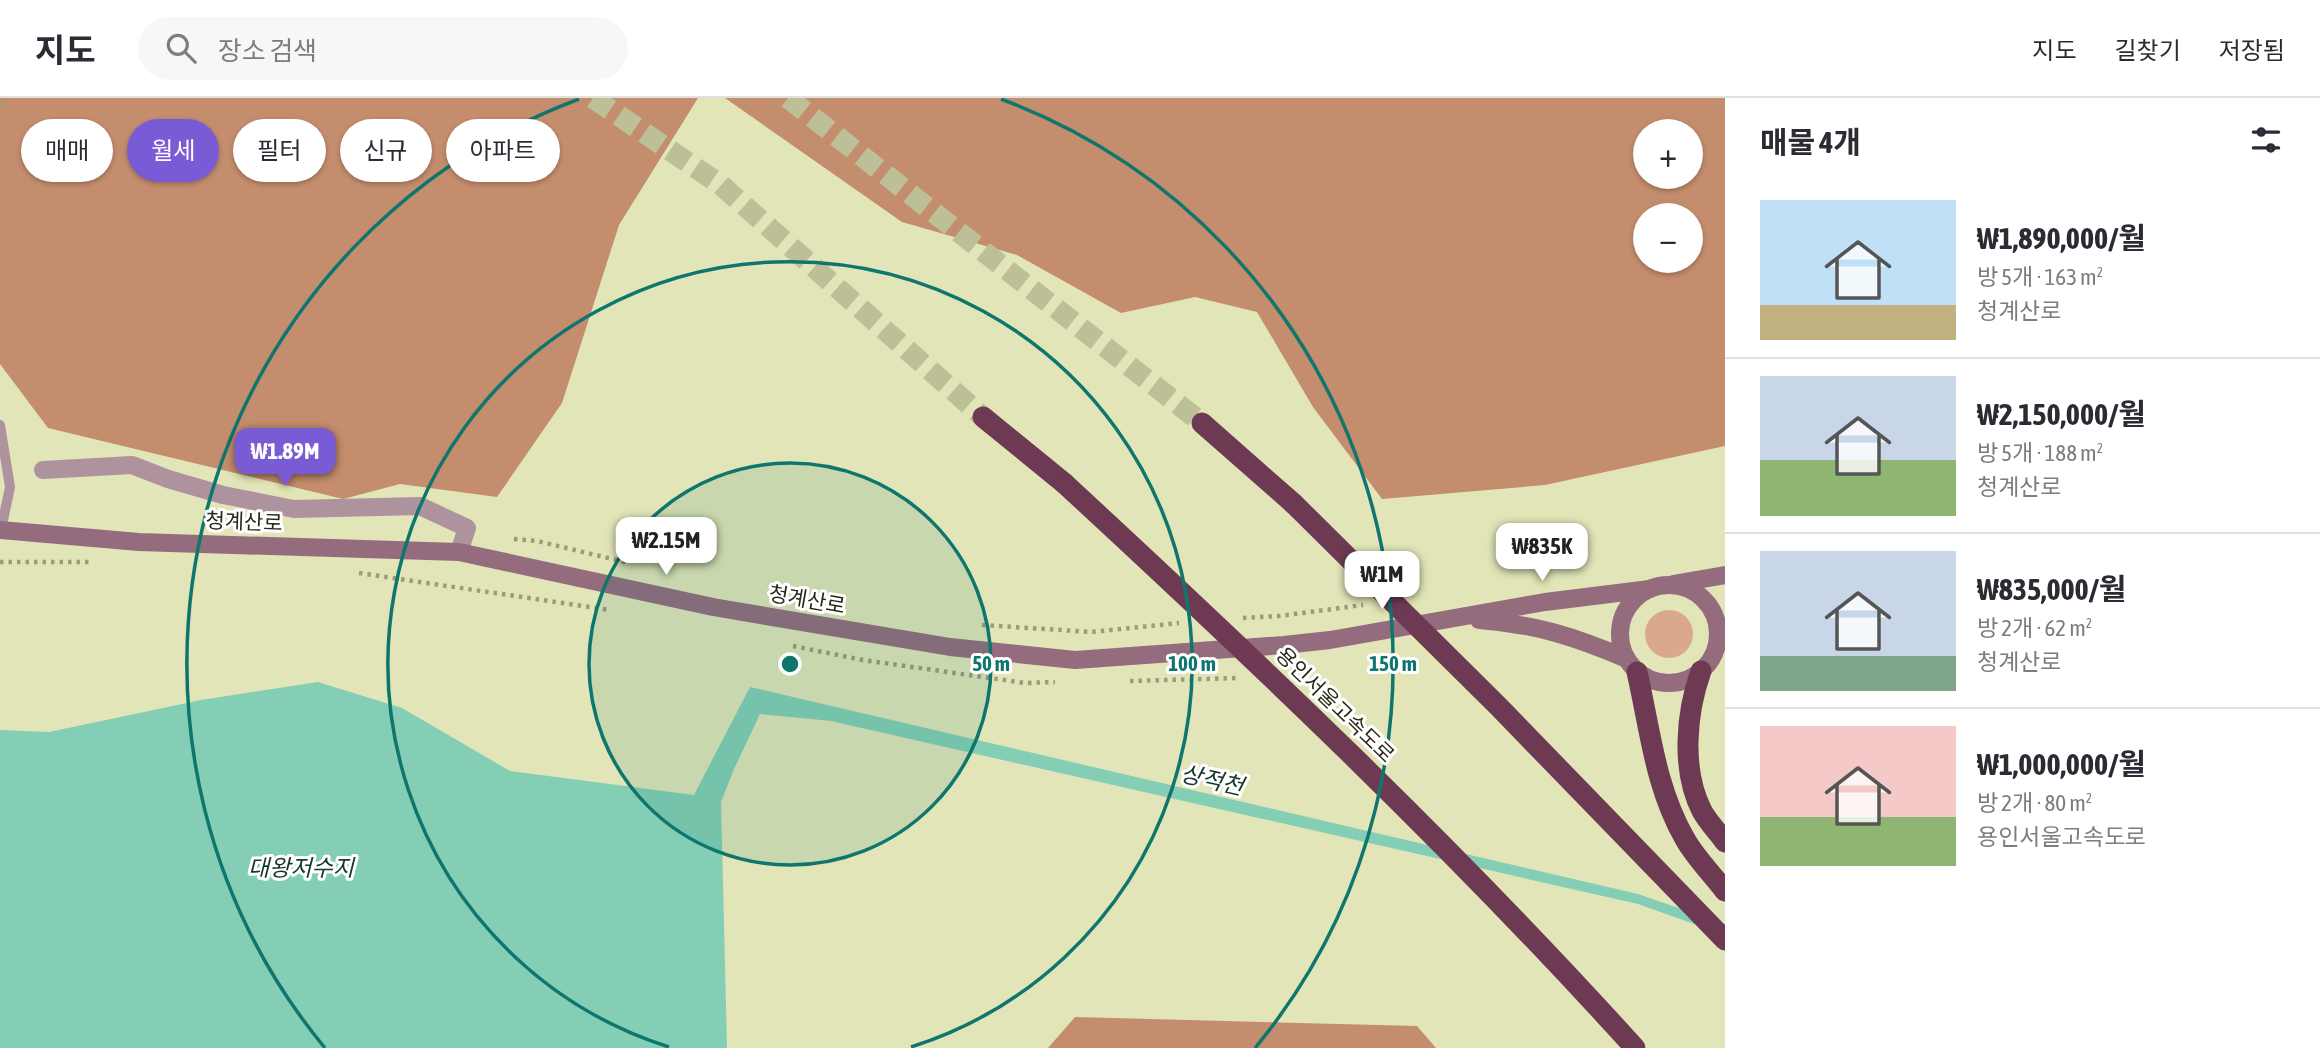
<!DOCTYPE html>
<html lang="ko">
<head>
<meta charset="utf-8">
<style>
	body { margin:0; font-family:"Asap Condensed","Noto Sans KR",sans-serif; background:#f7f7f7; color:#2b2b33; height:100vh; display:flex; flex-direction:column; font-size:26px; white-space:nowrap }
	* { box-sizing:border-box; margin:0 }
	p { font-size:23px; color:#7c7c81 }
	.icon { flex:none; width:38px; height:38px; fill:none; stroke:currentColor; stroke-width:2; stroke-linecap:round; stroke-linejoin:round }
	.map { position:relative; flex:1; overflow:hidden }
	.drawer { display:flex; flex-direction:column; background:#fff; width:595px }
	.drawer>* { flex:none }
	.guide { position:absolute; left:21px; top:21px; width:665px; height:63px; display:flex; gap:14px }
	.controls { position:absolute; left:1633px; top:21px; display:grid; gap:14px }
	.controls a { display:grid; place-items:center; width:70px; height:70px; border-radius:50%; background:#fff; box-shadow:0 2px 5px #0004; font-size:35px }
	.price { position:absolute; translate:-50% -60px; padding:0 16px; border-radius:14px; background:#fff; color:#222; font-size:23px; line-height:46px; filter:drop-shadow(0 2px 4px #0008) }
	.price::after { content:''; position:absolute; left:50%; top:42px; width:21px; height:16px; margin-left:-10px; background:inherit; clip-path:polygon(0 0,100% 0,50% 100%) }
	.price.on { background:#7a5bd6; color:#fff }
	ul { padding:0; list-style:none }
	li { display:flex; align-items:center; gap:21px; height:175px; padding:0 35px }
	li+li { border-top:2px solid #e1e1e2 }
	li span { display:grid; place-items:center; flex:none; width:196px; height:140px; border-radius:0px; color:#555 }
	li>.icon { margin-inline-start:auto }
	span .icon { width:84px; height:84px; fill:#fffc; stroke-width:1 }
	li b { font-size:30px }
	h2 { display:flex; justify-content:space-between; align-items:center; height:84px; padding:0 35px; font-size:30px }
	.pill { padding:0 24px; border-radius:32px; background:#fff; box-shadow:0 2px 5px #0004; font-size:24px; line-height:63px }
	.pill.on { background:#7a5bd6; color:#fff }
	header { display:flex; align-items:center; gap:42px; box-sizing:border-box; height:98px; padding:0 35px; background:#fff; border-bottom:2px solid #e1e1e2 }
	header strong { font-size:33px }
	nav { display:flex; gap:38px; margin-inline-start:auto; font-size:24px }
	.search { width:490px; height:63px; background:#f7f7f7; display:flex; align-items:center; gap:18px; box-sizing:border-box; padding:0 24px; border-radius:38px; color:#7c7c81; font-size:26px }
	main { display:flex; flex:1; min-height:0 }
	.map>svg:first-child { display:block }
	.green { fill:#daa98d }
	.forest { fill:#c48d6d; fill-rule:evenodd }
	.water { fill:#85ceb6 }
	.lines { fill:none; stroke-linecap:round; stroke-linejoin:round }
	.highway-tunnel { stroke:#bdbf97; stroke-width:21; stroke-dasharray:21 10; stroke-linecap:butt }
	.path { stroke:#9a9d7a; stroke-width:4.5; stroke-dasharray:3.5 5; stroke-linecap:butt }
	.lane { stroke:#ae929e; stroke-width:10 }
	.street { stroke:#ae929e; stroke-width:18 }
	.secondary { stroke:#946c7d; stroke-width:18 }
	.highway { stroke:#6e3a53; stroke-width:21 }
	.highway-bridge { stroke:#6e3a53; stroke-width:21 }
	.ring { fill:none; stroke:#0f766e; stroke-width:3.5 }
	.labels { text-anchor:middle; stroke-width:6; stroke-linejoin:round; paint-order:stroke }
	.street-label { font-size:21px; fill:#282918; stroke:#fff }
	.water-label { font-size:23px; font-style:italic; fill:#15372d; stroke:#fff }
	.centre { fill:#0f766e; stroke:#fff; stroke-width:3.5 }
	.ring-label { font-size:21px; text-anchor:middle; font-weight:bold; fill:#0f766e; stroke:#fff; stroke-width:6; stroke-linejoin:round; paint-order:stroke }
</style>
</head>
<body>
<header>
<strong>지도</strong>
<div class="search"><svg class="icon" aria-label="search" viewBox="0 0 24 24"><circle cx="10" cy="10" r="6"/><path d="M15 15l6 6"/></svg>장소 검색</div>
<nav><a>지도</a><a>길찾기</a><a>저장됨</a></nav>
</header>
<main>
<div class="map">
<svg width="1725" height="950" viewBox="0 0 1725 950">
	<rect width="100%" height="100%" fill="#e2e5b7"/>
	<circle class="green" cx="1669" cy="536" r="24"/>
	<g class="forest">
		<polygon points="0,0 698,0 619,127 562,305 497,399 400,386 343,401 48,330 0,266"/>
		<path d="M725,0h1000v348l-180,39 -163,14 -69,-92 -56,-95 -62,-15 -74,16 -104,-58 -115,-33zM1645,33h45v46h-45zM1645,117h45v46h-45z"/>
		<polygon points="1075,919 1417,928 1436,950 1048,950"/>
	</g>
	<polygon class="water" points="318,584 402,610 510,673 694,697 750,589 1638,796 1725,826 1725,837 1638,806 831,623 760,616 734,671 721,704 727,950 0,950 0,632 49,634 201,602"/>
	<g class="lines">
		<g class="highway-tunnel">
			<polyline points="593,0 721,87 983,319"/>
			<polyline points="788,0 1202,325"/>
		</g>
		<g class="path">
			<polyline points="0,8 5,0"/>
			<polyline points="514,441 537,443 629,465"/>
			<polyline points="0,464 92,464"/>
			<polyline points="359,475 610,512"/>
			<polyline points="1243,520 1279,518 1363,507"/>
			<polyline points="982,527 1092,534 1179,525"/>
			<polyline points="793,548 863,562 1025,585 1055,584"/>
			<polyline points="1130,583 1240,580"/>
		</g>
		<polyline class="lane" points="0,327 10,389 1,432"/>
		<polyline class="street" points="43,372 132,367 168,381 223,397 294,411 420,408 467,430 459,454"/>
		<g class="secondary">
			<polyline points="0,432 139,444 459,454 713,509 950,549 1075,562 1284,547 1330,542 1545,504 1650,491"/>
			<polyline points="1673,486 1725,477"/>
			<circle cx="1669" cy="536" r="49"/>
			<path d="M1479,522c56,4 97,17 148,39"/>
		</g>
		<g class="highway">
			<polyline points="983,319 1064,385"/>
			<polyline points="1202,325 1294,406"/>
			<path d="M1701,573c-15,42 -20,99 1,140 6,11 16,21 23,31"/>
			<path d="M1637,574c13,57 18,115 48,167 10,18 27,35 40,52"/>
		</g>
		<g class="highway-bridge">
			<path d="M1064,385c197,182 391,366 571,565"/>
			<polyline points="1294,406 1498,608 1725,842"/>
		</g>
	</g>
	<circle cx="790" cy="566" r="201" fill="#0f766e" fill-opacity=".12"/>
	<g class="ring">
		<circle cx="790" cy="566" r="201"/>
		<path d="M669 949A402 402 0 1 1 911 949"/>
		<path d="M325 950A603 603 0 0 1 579 1M1001 1A603 603 0 0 1 1255 950"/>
	</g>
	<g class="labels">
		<g class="street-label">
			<text transform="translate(244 424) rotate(2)" y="7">청계산로</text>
			<text transform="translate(807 502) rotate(10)" y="7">청계산로</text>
			<text transform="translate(1335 607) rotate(44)" y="7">용인서울고속도로</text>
		</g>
		<g class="water-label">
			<text transform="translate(1212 682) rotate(13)" y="8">상적천</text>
			<text x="301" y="778">대왕저수지</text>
		</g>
	</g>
	<circle cx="790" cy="566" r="10" class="centre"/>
	<g class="ring-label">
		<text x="991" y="573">50 m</text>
		<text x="1192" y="573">100 m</text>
		<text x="1393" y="573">150 m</text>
	</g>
</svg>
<div class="controls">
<a>+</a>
<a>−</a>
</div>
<b class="price on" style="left:285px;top:390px">₩1.89M</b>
<b class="price" style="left:666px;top:479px">₩2.15M</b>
<b class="price" style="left:1542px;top:485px">₩835K</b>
<b class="price" style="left:1382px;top:513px">₩1M</b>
<div class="guide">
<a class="pill">매매</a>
<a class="pill on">월세</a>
<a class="pill">필터</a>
<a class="pill">신규</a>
<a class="pill">아파트</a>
</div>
</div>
<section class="drawer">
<h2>매물 4개<svg class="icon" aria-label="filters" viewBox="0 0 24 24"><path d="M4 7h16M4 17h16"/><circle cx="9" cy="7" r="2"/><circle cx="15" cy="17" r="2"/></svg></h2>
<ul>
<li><span style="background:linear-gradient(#bfe0f5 75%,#c2b280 0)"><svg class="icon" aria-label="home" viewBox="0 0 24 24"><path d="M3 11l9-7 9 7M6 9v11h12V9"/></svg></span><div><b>₩1,890,000/월</b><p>방 5개 · 163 m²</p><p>청계산로</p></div></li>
<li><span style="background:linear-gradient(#c9d6e8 60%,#8fb573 0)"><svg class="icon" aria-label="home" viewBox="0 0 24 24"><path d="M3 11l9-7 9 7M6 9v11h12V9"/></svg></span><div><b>₩2,150,000/월</b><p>방 5개 · 188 m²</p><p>청계산로</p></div></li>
<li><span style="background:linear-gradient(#c9d6e8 75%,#7fa58c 0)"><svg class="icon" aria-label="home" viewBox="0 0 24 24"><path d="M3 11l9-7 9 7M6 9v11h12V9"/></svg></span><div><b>₩835,000/월</b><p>방 2개 · 62 m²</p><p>청계산로</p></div></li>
<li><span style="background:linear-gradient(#f6c9c9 65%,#8fb573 0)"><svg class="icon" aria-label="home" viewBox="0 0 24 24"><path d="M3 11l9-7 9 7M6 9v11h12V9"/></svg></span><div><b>₩1,000,000/월</b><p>방 2개 · 80 m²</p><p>용인서울고속도로</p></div></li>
</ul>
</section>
</main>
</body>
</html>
